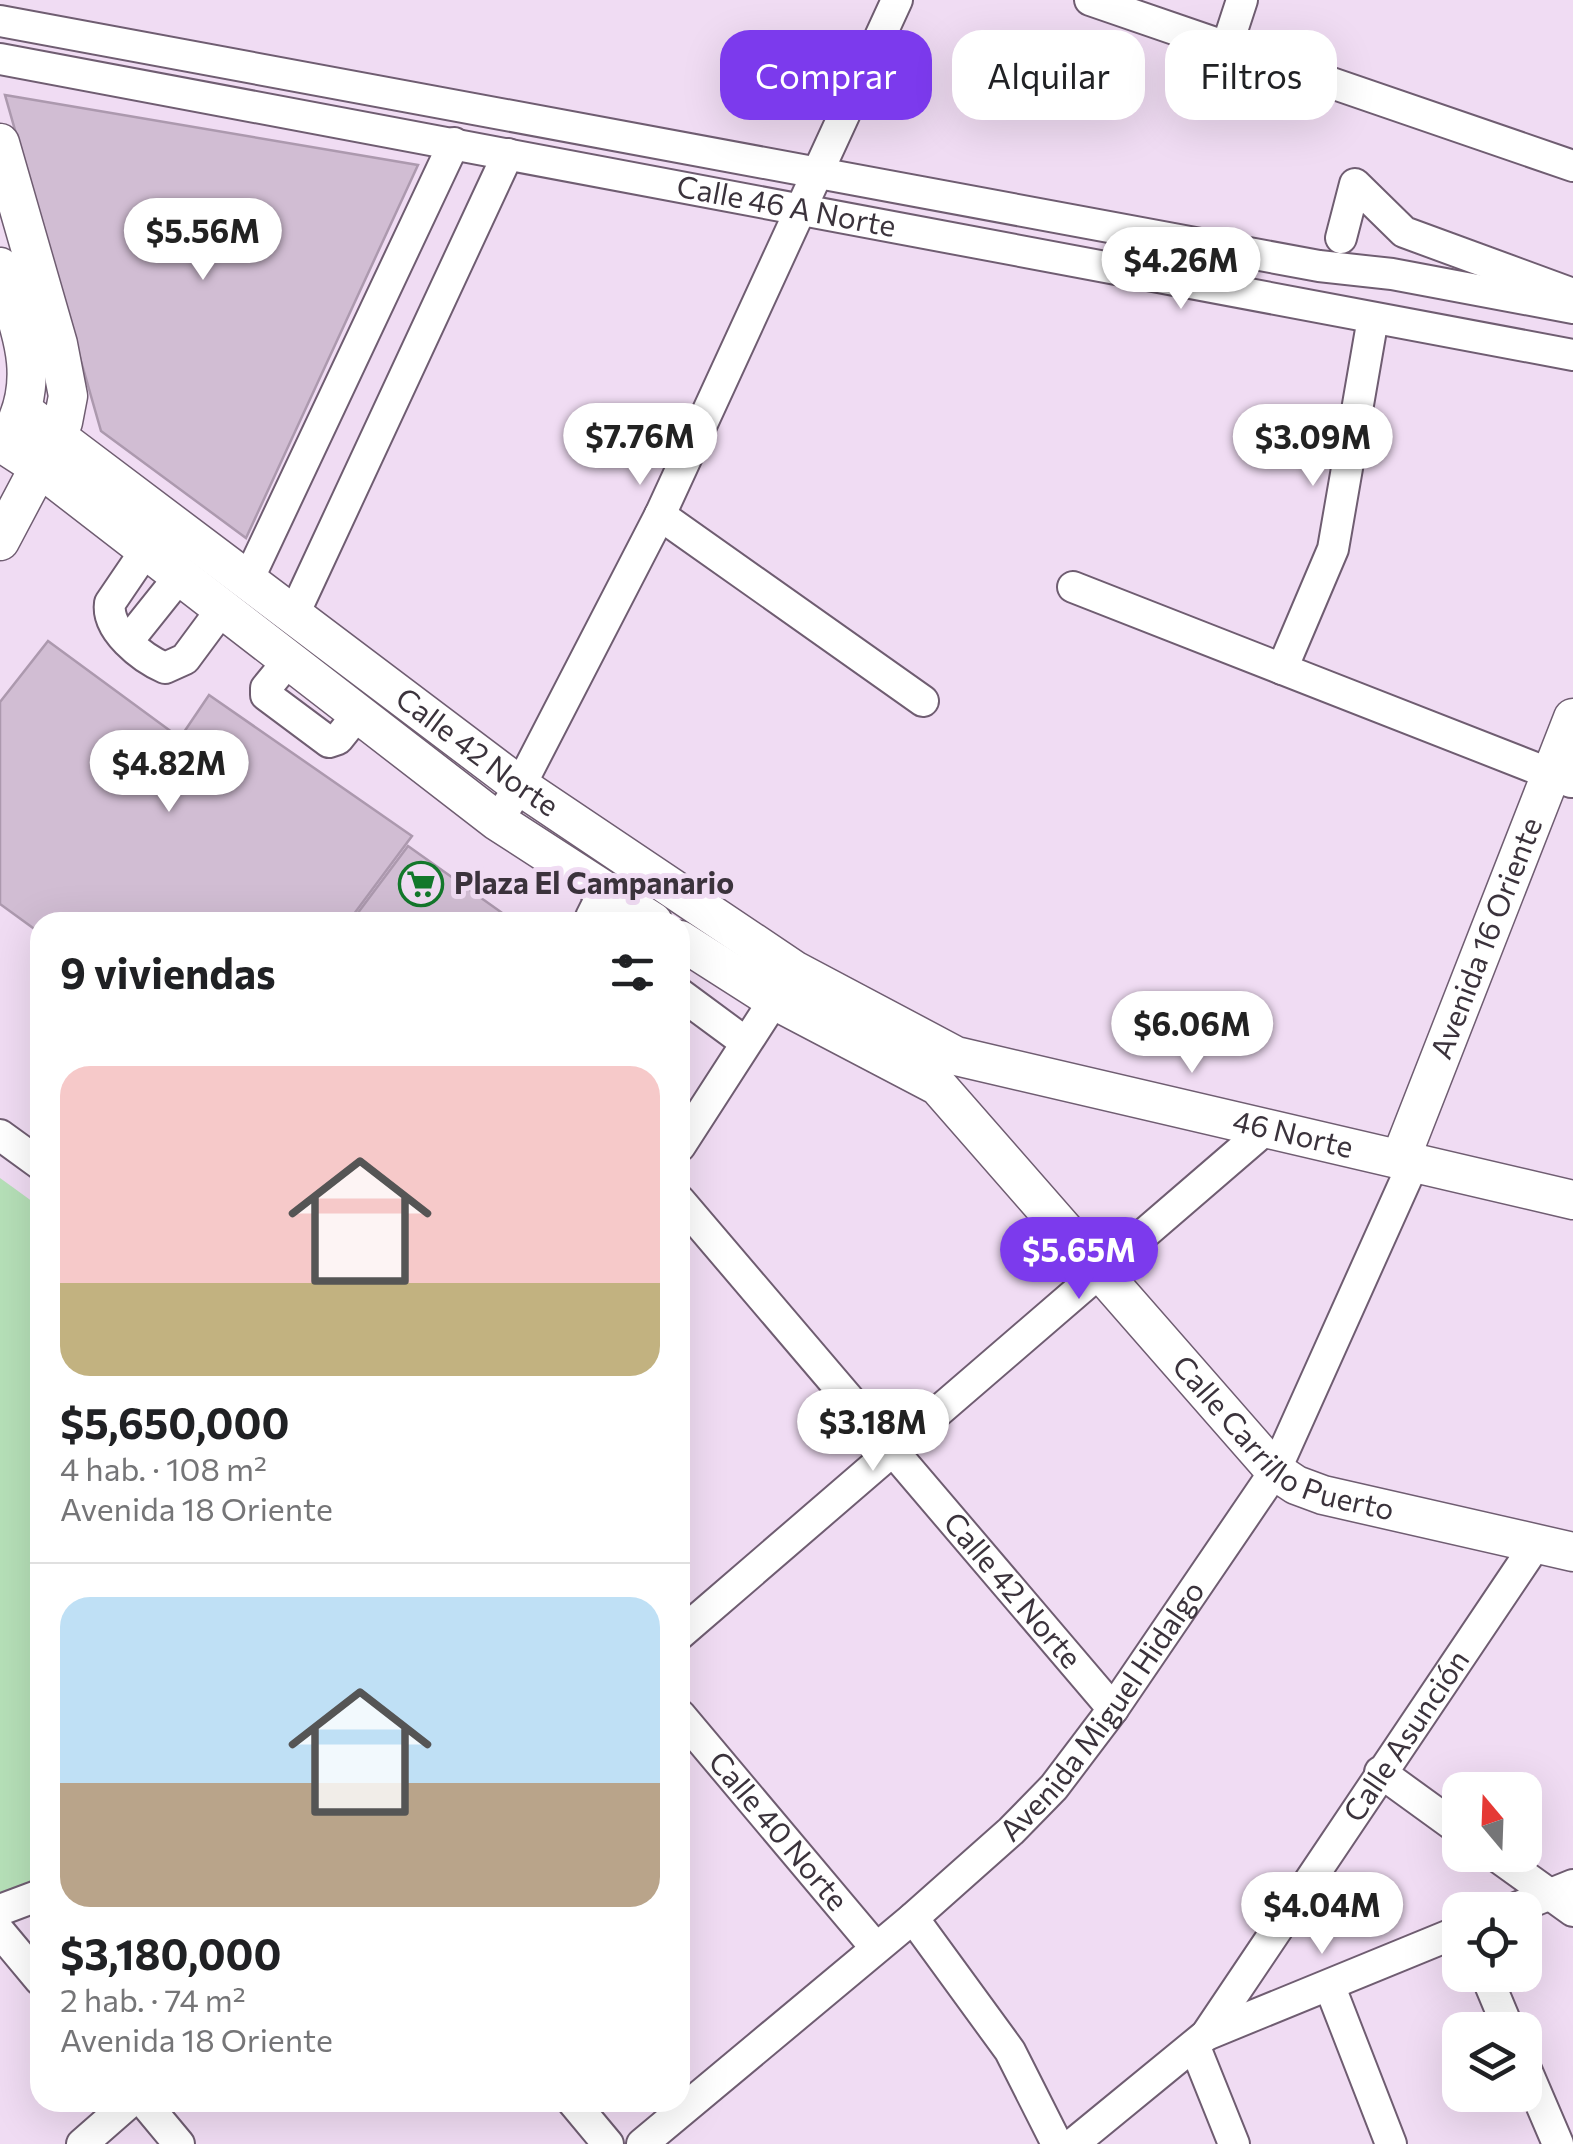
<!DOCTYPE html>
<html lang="es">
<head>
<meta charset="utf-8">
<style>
	body { margin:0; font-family:Commissioner,sans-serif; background:#f6f6f6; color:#202124; height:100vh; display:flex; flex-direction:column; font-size:38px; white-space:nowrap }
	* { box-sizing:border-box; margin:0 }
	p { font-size:32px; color:#757577 }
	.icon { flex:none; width:55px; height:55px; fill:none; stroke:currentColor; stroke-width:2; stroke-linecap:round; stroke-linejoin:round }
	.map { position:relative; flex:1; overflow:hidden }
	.details { position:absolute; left:30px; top:912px; width:660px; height:1200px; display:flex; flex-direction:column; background:#fff; border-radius:30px; box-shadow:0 10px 40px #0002 }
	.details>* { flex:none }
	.guide { position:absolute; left:720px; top:30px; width:702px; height:90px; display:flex; gap:20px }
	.needle { width:65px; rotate:341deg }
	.buttons { position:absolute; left:1442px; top:1772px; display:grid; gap:20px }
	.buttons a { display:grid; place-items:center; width:100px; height:100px; border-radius:20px; background:#fff; box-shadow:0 10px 40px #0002; font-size:50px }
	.price { position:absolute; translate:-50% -85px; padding:0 22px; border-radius:35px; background:#fff; color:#222; font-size:32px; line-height:65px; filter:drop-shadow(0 2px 5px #0008) }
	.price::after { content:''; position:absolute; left:50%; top:60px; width:30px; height:22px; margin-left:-15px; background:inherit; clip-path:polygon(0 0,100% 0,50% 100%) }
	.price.on { background:#7c3aed; color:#fff }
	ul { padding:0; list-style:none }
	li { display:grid; align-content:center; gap:20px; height:530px; padding:0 30px }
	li+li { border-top:2px solid #e0e0e0 }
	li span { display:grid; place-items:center; height:310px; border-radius:30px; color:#555 }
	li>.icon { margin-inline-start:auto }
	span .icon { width:180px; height:180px; fill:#fffc; stroke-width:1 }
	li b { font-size:42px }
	h2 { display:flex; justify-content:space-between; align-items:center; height:120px; padding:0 30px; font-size:42px }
	.tag { padding:0 35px; border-radius:30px; background:#fff; box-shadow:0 10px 40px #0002; font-size:35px; line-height:90px }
	.tag.on { background:#7c3aed; color:#fff }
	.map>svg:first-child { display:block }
	.green { fill:#b6e0b8 }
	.building { fill:#d1bdd3; stroke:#ac99ae; stroke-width:2.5 }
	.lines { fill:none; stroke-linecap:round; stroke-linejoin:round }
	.minor-casing { stroke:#6f5d71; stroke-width:34 }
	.major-casing { stroke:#6f5d71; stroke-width:41 }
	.minor { stroke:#fff; stroke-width:30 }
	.major { stroke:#fff; stroke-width:38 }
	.labels { text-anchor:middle; stroke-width:10; stroke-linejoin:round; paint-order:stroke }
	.street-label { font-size:30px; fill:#3b333c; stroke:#f0dcf3 }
	.poi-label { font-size:30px; font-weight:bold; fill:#3b333c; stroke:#f0dcf3; text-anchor:start }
</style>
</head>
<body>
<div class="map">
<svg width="1573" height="2144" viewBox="0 0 1573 2144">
	<rect width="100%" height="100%" fill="#f0dcf3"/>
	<polygon class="green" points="0,1178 40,1207 40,1881 0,1896"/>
	<g class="building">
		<polygon points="5,95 418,165 246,538 101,431"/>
		<polygon points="48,641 180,738 209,695 412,836 348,922 40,922 40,933 0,904 0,702"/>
		<polygon points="408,846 515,922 351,922"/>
	</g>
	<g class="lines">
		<defs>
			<g id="minor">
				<polyline points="1090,0 1573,166"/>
				<polyline points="0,21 1319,266 1392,274 1573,308"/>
				<polyline points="1227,46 1242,0"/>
				<path id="s1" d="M0,59l1573,296"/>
				<polyline points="1341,238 1355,184 1404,232 1573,294"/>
				<polyline points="660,515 923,701"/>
				<path d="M146,550l-36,53c-4,27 32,55 55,65l20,-9 37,-50"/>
				<polyline points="248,580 454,143"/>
				<polyline points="1073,587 1571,782"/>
				<polyline points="294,614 508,154"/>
				<polyline points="128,641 180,576"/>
				<polyline points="289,660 266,688 266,695 329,742 338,739 358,714"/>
				<polyline points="1282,669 1333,549 1373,318"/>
				<polyline points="497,821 520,786 660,515 897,0"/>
				<polyline points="592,922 591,917 604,891"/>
				<polyline points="680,994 745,1042"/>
				<polyline points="0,1135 40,1164"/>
				<polyline points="680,1146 784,985"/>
				<path id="s2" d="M680,1201l433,508"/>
				<polyline points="680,1634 1267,1128"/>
				<path id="s3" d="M680,1715l196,233"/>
				<polyline points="1380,1772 1460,1830"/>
				<polyline points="1495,1855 1573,1911"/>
				<polyline points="0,1910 40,1895"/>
				<polyline points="1511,1910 1573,1885"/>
				<polyline points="913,1918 1010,2051 1057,2144"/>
				<polyline points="0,1932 40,1980"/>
				<polyline points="1486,1975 1509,2030"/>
				<polyline points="1330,1987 1391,2144"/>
				<polyline points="1206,2035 1460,1931"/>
				<polyline points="1195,2047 1234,2144"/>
				<polyline points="1525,2067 1558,2144"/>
				<polyline points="144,2102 179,2144"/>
				<polyline points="573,2102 608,2144"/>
				<polyline points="82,2144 130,2102"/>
				<path id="s4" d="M642,2144l271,-226 98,-87 43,-44 59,-78 162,-238 138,-307"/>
				<path id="s5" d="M1073,2144l133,-109 330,-491"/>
			</g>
			<g id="major">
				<polyline points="0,143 58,344 68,396 63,422 0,541"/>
				<path d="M0,267c18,59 43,106 12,165"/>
				<path id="s6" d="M23,411l497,375 274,184 162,86 617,144"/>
				<polyline points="5,445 39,467 497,821 653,922"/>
				<path id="s7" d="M680,940l94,60 164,86 337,385 21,14 27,10 250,57"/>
				<path id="s8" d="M1400,1160l173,-442"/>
			</g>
		</defs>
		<use href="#minor" class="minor-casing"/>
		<use href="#major" class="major-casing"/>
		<use href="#minor" class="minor"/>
		<use href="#major" class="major"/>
	</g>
	<defs>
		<symbol id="supermarket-ring" viewBox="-11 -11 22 22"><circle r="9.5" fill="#f0dcf3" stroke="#13782b" stroke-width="1.5"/><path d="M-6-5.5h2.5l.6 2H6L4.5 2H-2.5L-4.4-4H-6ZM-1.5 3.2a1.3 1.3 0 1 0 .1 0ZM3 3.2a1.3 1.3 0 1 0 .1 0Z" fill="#13782b"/></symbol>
	</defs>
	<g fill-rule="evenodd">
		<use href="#supermarket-ring" x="396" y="859" width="50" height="50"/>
	</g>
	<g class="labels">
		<g class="street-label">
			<text dy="10" stroke="none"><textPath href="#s1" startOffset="800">Calle 46 A Norte</textPath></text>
			<text dy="10" stroke="none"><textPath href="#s6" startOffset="568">Calle 42 Norte</textPath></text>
			<text dy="10" stroke="none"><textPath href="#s8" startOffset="238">Avenida 16 Oriente</textPath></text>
			<text dy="10" stroke="none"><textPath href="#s6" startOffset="1482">46 Norte</textPath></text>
			<text dy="10" stroke="none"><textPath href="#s7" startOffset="798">Calle Carrillo Puerto</textPath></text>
			<text dy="10" stroke="none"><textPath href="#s2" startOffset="512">Calle 42 Norte</textPath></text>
			<text dy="10" stroke="none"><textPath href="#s4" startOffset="635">Avenida Miguel Hidalgo</textPath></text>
			<text dy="10" stroke="none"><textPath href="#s5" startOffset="532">Calle Asunción</textPath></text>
			<text dy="10" stroke="none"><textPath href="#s3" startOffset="152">Calle 40 Norte</textPath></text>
		</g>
		<g class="poi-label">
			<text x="454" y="894">Plaza El Campanario</text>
		</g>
	</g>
</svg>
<div class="buttons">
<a><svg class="needle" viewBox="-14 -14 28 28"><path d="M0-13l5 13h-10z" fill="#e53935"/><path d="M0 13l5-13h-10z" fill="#757577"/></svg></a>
<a><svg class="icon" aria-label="locate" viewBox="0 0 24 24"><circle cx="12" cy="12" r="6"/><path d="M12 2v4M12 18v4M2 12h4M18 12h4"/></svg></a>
<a><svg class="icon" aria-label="layers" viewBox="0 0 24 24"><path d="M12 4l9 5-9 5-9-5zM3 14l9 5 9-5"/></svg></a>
</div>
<b class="price" style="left:203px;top:283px">$5.56M</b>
<b class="price" style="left:1181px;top:312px">$4.26M</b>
<b class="price" style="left:640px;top:488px">$7.76M</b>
<b class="price" style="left:1313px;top:489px">$3.09M</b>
<b class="price" style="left:169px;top:815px">$4.82M</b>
<b class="price" style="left:1192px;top:1076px">$6.06M</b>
<b class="price on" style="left:1079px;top:1302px">$5.65M</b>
<b class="price" style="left:873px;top:1474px">$3.18M</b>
<b class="price" style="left:1322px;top:1957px">$4.04M</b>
<div class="guide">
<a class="tag on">Comprar</a>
<a class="tag">Alquilar</a>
<a class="tag">Filtros</a>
</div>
<section class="details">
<h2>9 viviendas<svg class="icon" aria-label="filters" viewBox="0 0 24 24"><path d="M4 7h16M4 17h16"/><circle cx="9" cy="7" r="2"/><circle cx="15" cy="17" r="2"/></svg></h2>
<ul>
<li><span style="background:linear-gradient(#f6c9c9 70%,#c2b280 0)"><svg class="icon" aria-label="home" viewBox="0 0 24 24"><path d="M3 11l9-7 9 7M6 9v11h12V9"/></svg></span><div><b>$5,650,000</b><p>4 hab. · 108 m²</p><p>Avenida 18 Oriente</p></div></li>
<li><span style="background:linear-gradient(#bfe0f5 60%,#b9a48a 0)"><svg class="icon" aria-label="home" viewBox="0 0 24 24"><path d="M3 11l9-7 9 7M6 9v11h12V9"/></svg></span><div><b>$3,180,000</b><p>2 hab. · 74 m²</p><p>Avenida 18 Oriente</p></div></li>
</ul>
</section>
</div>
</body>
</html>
